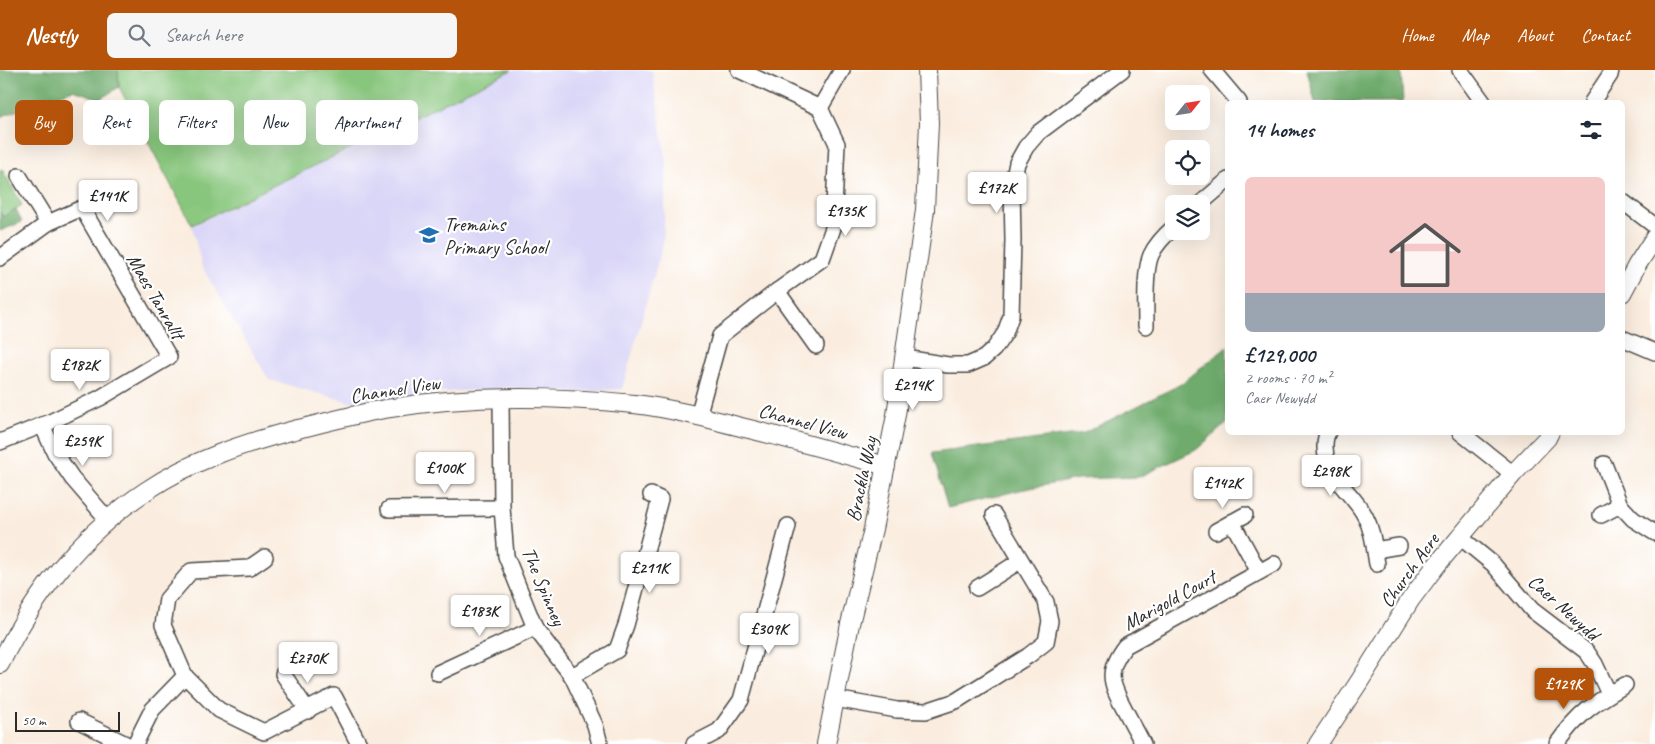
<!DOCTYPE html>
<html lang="en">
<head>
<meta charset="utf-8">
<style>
	body { margin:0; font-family:Caveat,sans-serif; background:#f6f6f7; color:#1f2937; height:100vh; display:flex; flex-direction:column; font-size:19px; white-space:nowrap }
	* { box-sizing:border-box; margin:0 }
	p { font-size:16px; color:#747a83 }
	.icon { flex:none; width:28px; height:28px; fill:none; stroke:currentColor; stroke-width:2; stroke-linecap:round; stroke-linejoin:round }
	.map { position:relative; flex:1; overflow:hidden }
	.drawer { position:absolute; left:1225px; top:30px; width:400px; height:335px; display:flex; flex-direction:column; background:#fff; border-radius:8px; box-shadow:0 5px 20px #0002 }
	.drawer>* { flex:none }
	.banner { position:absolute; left:15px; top:30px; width:475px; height:45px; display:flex; gap:10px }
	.needle { width:32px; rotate:60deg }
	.fabs { position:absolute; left:1165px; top:15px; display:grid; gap:10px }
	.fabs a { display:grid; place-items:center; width:45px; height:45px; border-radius:8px; background:#fff; box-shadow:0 5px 20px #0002; font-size:25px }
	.scale { position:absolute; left:15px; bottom:12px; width:105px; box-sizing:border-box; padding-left:5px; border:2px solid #2b2b2b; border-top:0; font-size:14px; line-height:18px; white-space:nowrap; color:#2b2b2b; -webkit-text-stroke:4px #fff; paint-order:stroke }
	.price { position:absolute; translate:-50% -42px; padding:0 11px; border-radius:5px; background:#fff; color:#222; font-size:16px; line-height:32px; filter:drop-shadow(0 1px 2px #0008) }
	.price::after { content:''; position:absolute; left:50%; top:30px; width:15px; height:11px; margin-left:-8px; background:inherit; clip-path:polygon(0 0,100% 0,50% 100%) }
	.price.current { background:#b45309; color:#fff }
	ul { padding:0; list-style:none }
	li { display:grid; align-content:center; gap:10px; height:265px; padding:0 20px }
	li span { display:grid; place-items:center; height:155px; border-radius:8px; color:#555 }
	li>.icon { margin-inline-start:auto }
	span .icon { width:90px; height:90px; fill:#fffc; stroke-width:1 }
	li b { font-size:21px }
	h2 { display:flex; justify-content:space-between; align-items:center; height:60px; padding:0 20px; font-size:21px }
	.chip { padding:0 18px; border-radius:8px; background:#fff; box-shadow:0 5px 20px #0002; font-size:18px; line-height:45px }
	.chip.current { background:#b45309; color:#fff }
	header { display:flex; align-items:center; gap:30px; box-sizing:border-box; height:70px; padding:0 25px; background:#b45309; color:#fff }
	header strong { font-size:24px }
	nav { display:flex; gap:28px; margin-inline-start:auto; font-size:18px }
	.search { width:350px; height:45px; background:#f6f6f7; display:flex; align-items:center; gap:12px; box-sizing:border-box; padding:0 18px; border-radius:8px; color:#747a83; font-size:19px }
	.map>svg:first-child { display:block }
	.built { fill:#dad6f7 }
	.green { fill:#88c67d; stroke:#5a7854 }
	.forest { fill:#6eab6c; stroke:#4c6b4c }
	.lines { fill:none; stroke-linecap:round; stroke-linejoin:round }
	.minor-casing { stroke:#4a4846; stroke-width:18 }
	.tertiary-casing { stroke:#4a4846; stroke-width:20 }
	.minor { stroke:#fff; stroke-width:15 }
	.tertiary { stroke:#fff; stroke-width:18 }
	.labels { text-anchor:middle; stroke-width:4.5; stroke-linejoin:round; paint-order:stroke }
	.poi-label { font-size:20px; fill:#2b2b2b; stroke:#fff; text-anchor:start }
	.street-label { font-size:20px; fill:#2b2b2b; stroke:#fff }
</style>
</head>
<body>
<header>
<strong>Nestly</strong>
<div class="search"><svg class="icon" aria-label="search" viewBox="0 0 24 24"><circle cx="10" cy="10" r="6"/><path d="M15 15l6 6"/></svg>Search here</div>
<nav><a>Home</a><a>Map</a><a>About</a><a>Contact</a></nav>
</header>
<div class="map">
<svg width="1655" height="674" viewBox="0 0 1655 674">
	<rect width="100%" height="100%" fill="#fff"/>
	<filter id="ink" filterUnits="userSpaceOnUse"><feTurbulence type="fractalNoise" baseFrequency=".02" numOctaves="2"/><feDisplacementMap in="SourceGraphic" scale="10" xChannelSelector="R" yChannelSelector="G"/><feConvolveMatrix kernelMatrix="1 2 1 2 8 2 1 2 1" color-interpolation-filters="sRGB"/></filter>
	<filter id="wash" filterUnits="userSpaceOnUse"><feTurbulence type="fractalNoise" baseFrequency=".0096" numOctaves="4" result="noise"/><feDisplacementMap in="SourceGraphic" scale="20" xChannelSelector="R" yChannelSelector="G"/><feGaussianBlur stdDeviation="1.12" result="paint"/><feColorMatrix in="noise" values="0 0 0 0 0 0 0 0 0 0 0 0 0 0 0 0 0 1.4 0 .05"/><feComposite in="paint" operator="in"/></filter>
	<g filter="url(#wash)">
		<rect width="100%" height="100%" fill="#faeddf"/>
		<polygon class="built" points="512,0 652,0 667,95 663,174 622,319 571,322 513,317 432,323 350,332 269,310 202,197 192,156"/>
		<g class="green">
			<polygon points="118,0 512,0 192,155 119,17"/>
			<polygon points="2,99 22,135 3,147 0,142 0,100"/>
		</g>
		<g class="forest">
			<polygon points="0,0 118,0 119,17 100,29 73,20 0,47"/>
			<polygon points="1307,0 1401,0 1403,32 1315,32"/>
			<polygon points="16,139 22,152 0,161 0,142 3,147"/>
			<polygon points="1227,277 1227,353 1196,380 1139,407 1078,409 1020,420 948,438 932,383 1084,363 1181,314"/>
		</g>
	</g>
	<g filter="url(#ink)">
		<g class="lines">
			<defs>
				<g id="minor">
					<polyline points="1212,0 1239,32"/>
					<polyline points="1460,0 1483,32"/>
					<polyline points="1592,32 1610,5 1611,0"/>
					<polyline points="820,38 842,0"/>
					<polyline points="19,106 48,153"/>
					<polyline points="1622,131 1655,156"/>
					<polyline points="1200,134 1228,110"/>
					<polyline points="0,188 48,153 82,138 169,287 100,328 50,352 0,372"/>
					<polyline points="777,221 816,276"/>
					<path d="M1146,256c0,-18 -2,-55 5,-71 5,-11 14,-20 23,-28"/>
					<polyline points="1622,268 1655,282"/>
					<polyline points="905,288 948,295 968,295 984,288 994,279 1005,263 1011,246 1013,170 1012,117 1017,93 1026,77 1038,63 1122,0"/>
					<polyline points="501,328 502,438 506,486 535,558 572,606 595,655 600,674"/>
					<polyline points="698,346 720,266 777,221 822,189 833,158 837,74 820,38 739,0"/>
					<polyline points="42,355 55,383 72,408 108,450"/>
					<path d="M1328,362c-3,5 -3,10 -3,15 1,32 27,44 40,69 8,15 9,31 12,48"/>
					<polyline points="1460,362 1513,404"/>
					<polyline points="1604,394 1620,435 1633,449 1655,463"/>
					<polyline points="389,439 502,438"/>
					<polyline points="1601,445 1620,435"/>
					<polyline points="1232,452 1259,502"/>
					<polyline points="1216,461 1245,445"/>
					<polyline points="1460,467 1493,494 1532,540 1587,582 1595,594 1609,624"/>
					<polyline points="1375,480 1399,476"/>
					<polyline points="977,518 1020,491"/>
					<polyline points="438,603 535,558"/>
					<polyline points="283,604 308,641"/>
					<polyline points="185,606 163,555 167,529 191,501 249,498 265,487"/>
					<polyline points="572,606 617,580 626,555 660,429 651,425"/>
					<polyline points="835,629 897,640 926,641 956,631 1028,586 1046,572 1050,551 1046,532 994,445"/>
					<polyline points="79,651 126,674"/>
					<polyline points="135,674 152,640 185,606 219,640 264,662 334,626 359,674"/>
					<polyline points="694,674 719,661 741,630 788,456"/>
					<path d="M1143,674c-6,-12 -13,-24 -19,-36 -14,-26 -18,-37 1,-62l149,-82"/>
					<path d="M1557,674c22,-31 36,-40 68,-59"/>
				</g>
				<g id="tertiary">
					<polyline points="1622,223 1637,195 1655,167"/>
					<path d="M0,594c35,-71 80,-129 146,-173 46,-31 99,-48 152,-62 29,-7 58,-15 87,-20 80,-14 169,-13 249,-5 35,4 69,13 103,22 50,12 99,26 149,40"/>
					<polyline points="826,674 850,554 873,459 896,345 925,140 929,53 927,0"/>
					<polyline points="1318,674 1359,612 1411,529 1435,497 1513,404 1547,368 1550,362"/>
				</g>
			</defs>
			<use href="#minor" class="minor-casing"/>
			<use href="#tertiary" class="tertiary-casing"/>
			<use href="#minor" class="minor"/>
			<use href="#tertiary" class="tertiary"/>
		</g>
	</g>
	<defs>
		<symbol id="school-bare" viewBox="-9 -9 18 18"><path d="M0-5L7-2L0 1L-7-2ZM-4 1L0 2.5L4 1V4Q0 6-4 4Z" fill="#1f6fb2" stroke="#fff" stroke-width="2.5" paint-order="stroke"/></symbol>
	</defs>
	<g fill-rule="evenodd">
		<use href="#school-bare" x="415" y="151" width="28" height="28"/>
	</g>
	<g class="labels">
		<g class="poi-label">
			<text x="444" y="161">Tremains<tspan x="444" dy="23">Primary School</tspan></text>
		</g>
		<g class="street-label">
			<text transform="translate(156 226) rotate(60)" y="7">Maes Tanrallt</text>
			<text transform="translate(395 319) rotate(-9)" y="7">Channel View</text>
			<text transform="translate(803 351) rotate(15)" y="7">Channel View</text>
			<text transform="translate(861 409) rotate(-78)" y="7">Brackla Way</text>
			<text transform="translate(1409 500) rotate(-54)" y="7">Church Acre</text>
			<text transform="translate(544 516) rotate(67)" y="7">The Spinney</text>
			<text transform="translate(1169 530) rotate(-29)" y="7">Marigold Court</text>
			<text transform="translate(1564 537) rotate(42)" y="7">Caer Newydd</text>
		</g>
	</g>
</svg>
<div class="fabs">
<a><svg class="needle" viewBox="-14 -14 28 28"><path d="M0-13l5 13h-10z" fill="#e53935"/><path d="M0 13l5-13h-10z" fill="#747a83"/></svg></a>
<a><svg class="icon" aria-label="locate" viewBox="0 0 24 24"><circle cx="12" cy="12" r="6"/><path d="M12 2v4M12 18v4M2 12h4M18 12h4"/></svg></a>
<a><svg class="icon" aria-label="layers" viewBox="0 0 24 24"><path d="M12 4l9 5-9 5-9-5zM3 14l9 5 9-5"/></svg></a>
</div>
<div class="scale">50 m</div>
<b class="price" style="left:997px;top:144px">£172K</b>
<b class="price" style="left:108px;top:152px">£141K</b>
<b class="price" style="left:846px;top:167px">£135K</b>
<b class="price" style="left:80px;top:321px">£182K</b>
<b class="price" style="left:913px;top:341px">£214K</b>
<b class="price" style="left:83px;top:397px">£259K</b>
<b class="price" style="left:445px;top:424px">£100K</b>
<b class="price" style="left:1331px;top:427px">£298K</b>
<b class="price" style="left:1223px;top:439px">£142K</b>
<b class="price" style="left:650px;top:524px">£211K</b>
<b class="price" style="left:480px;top:567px">£183K</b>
<b class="price" style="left:769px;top:585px">£309K</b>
<b class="price" style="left:308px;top:614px">£270K</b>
<b class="price current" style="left:1564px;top:640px">£129K</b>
<div class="banner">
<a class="chip current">Buy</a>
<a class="chip">Rent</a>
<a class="chip">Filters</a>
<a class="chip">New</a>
<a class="chip">Apartment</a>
</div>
<section class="drawer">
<h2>14 homes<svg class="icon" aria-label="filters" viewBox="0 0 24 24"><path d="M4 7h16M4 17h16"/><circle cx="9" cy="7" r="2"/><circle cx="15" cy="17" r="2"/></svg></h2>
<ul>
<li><span style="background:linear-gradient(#f6c9c9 75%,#9aa5b1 0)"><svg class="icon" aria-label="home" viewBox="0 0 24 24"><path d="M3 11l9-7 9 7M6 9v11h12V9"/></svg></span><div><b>£129,000</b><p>2 rooms · 70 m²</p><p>Caer Newydd</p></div></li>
</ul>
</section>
</div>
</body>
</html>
